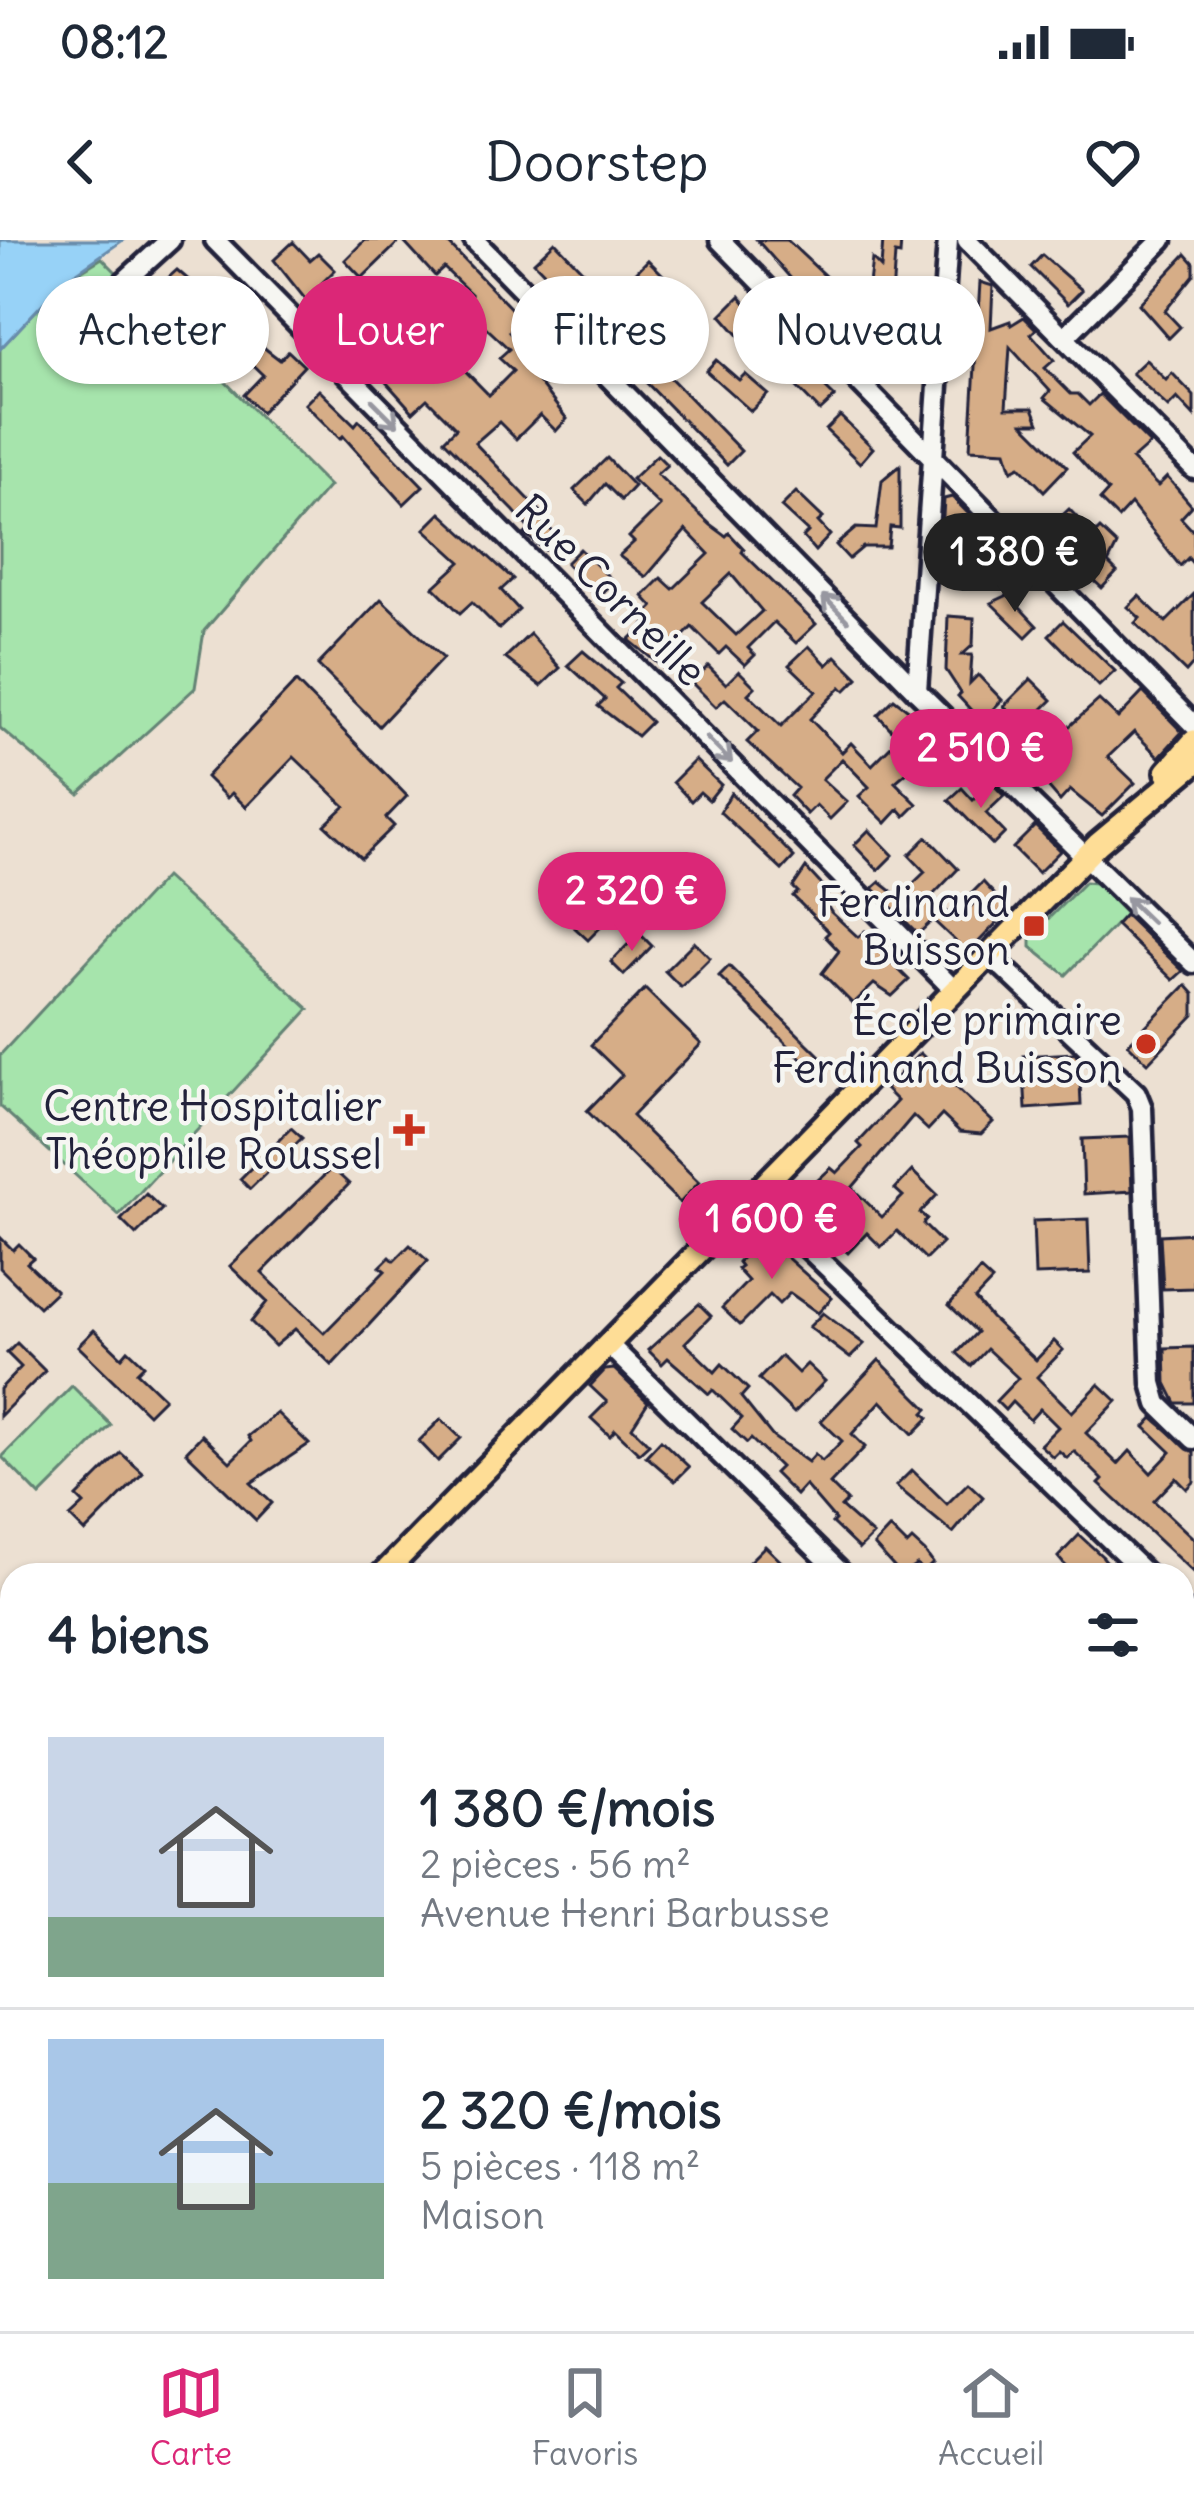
<!DOCTYPE html>
<html lang="fr">
<head>
<meta charset="utf-8">
<style>
	body { margin:0; font-family:Delius,sans-serif; background:#f6f6f7; color:#1f2937; height:100vh; display:flex; flex-direction:column; font-size:45px; white-space:nowrap }
	* { box-sizing:border-box; margin:0 }
	p { font-size:39px; color:#747a83 }
	.icon { flex:none; width:66px; height:66px; fill:none; stroke:currentColor; stroke-width:2; stroke-linecap:round; stroke-linejoin:round }
	.map { position:relative; flex:1; overflow:hidden }
	.panel { position:absolute; left:0px; top:1323px; width:1194px; height:768px; display:flex; flex-direction:column; background:#fff; border-radius:36px 36px 0 0; box-shadow:0 3px 9px #0004 }
	.panel>* { flex:none }
	.banner { position:absolute; left:36px; top:36px; width:1122px; height:108px; display:flex; gap:24px }
	.price { position:absolute; translate:-50% -102px; padding:0 27px; border-radius:42px; background:#db2777; color:#fff; font-size:39px; line-height:78px; filter:drop-shadow(0 3px 6px #0008) }
	.price::after { content:''; position:absolute; left:50%; top:72px; width:36px; height:27px; margin-left:-18px; background:inherit; clip-path:polygon(0 0,100% 0,50% 100%) }
	.price.selected { background:#222; color:#fff }
	ul { padding:0; list-style:none }
	li { display:flex; align-items:center; gap:36px; height:300px; padding:0 48px }
	li+li { border-top:3px solid #e0e1e3 }
	li span { display:grid; place-items:center; flex:none; width:336px; height:240px; border-radius:0px; color:#555 }
	li>.icon { margin-inline-start:auto }
	span .icon { width:144px; height:144px; fill:#fffc; stroke-width:1 }
	li b { font-size:51px }
	h2 { display:flex; justify-content:space-between; align-items:center; height:144px; padding:0 48px; font-size:51px }
	.chip { padding:0 42px; border-radius:54px; background:#fff; box-shadow:0 3px 9px #0004; font-size:42px; line-height:108px }
	.chip.selected { background:#db2777; color:#fff }
	.status { display:flex; justify-content:space-between; align-items:center; height:84px; padding:0 60px; background:#fff; direction:ltr }
	.status svg { height:33px; fill:currentColor }
	header { display:flex; justify-content:space-between; align-items:center; height:156px; padding:0 48px; background:#fff; font-size:54px; font-weight:600 }
	.menu { display:flex; justify-content:space-around; align-items:center; height:168px; border-top:3px solid #e0e1e3; background:#fff; font-size:33px; color:#747a83 }
	.menu a { display:grid; justify-items:center; gap:6px }
	.menu .selected { color:#db2777 }
	.map>svg:first-child { display:block }
	.green { fill:#a6e4ac; stroke:#648374; stroke-width:3 }
	.water { fill:#97d2f7; stroke:#688cac; stroke-width:3 }
	.building { fill:#d6ad87; stroke:#22223b; stroke-width:3; fill-rule:evenodd }
	.lines { fill:none; stroke-linecap:round; stroke-linejoin:round }
	.minor-casing { stroke:#22223b; stroke-width:27 }
	.major-casing { stroke:#22223b; stroke-width:30 }
	.minor { stroke:#f6f6f2; stroke-width:18 }
	.major { stroke:#fedd96; stroke-width:21 }
	.oneway { stroke:#9797a0 }
	.poi-dot { fill:#c8321e; stroke:#f6f6f2; stroke-width:4.5 }
	.labels { text-anchor:middle; stroke-width:9; stroke-linejoin:round; paint-order:stroke }
	.street-label { font-size:42px; fill:#22223b; stroke:#f6f6f2 }
	.poi-label { font-size:42px; fill:#22223b; stroke:#f6f6f2; text-anchor:end }
</style>
</head>
<body>
<div class="status"><b>08:12</b><svg viewBox="0 0 49 12"><path d="M0 12V9h3v3zM5 12V6h3v6zM10 12V3h3v9zM15 12V0h3v12zM26 1h20v11H26zM47 4h2v5h-2z"/></svg></div>
<header><svg class="icon" aria-label="back" viewBox="0 0 24 24"><path d="M15 5l-7 7 7 7"/></svg>Doorstep<svg class="icon" aria-label="heart" viewBox="0 0 24 24"><path d="M12 20l-8-8c-3-5 5-10 8-4 3-6 11-1 8 4z"/></svg></header>
<div class="map">
<svg width="1194" height="2091" viewBox="0 0 1194 2091">
	<rect width="100%" height="100%" fill="#ece0d2"/>
	<filter id="ink" filterUnits="userSpaceOnUse"><feTurbulence type="fractalNoise" baseFrequency=".00833" numOctaves="2"/><feDisplacementMap in="SourceGraphic" scale="24" xChannelSelector="R" yChannelSelector="G"/><feConvolveMatrix kernelMatrix="1 2 1 2 8 2 1 2 1" color-interpolation-filters="sRGB"/></filter>
	<g filter="url(#ink)">
		<g class="green">
			<polygon points="102,18 329,246 204,391 195,448 79,554 0,488 0,109 63,42"/>
			<polygon points="165,637 309,769 119,975 0,866 0,815"/>
			<polygon points="1085,642 1096,643 1126,674 1066,735 1031,707 1031,696"/>
			<polygon points="72,1146 111,1185 40,1256 2,1217"/>
			<polygon points="0,1749 12,1759 12,2079 154,2079 144,2091 0,2091"/>
		</g>
		<polygon class="water" points="0,0 123,0 63,42 0,109"/>
		<g class="building">
			<polygon points="365,0 401,0 362,38 345,20"/>
			<polygon points="402,0 445,0 522,80 509,92 543,130 535,138 567,179 556,191 540,175 516,199 499,182 475,203 544,275 540,279 558,297 545,310 525,294 530,290 514,271 444,200 456,188 427,159 413,172 377,132 381,128 321,79 274,20 293,2 310,20 318,13 335,30 322,43 410,133 434,110 398,74 408,65 420,71 446,94 442,107 489,155 513,131 499,118 509,109 461,64 471,54 444,28 435,36"/>
			<polygon points="757,0 787,0 825,36 820,40 864,86 845,100"/>
			<polygon points="883,0 901,0 900,15 895,14 892,57 872,56 869,44 872,19 881,28"/>
			<polygon points="555,2 610,59 648,20 670,42 654,57 650,53 617,86 600,69 593,75 571,53 567,56 534,22"/>
			<polygon points="1186,14 1194,23 1194,35 1165,71 1180,87 1169,98 1139,64"/>
			<polygon points="1042,15 1082,50 1068,64 1031,27"/>
			<polygon points="177,30 196,46 176,67 157,48"/>
			<polygon points="980,42 993,46 991,88 1010,81 1011,85 1024,77 1036,89 1031,94 1054,120 1045,128 1071,154 1078,154 1089,165 1100,154 1150,204 1132,220 1158,246 1167,237 1192,266 1181,278 1194,292 1194,325 1188,318 1180,326 1131,264 1118,278 1100,260 1108,251 1073,212 1090,196 1044,158 1050,151 1010,107 1006,168 1033,168 1039,183 1023,183 1067,227 1044,251 1020,226 1012,230 1006,211 970,209"/>
			<polygon points="219,48 249,82 244,88 267,110 280,120 288,111 304,126 261,172 244,155 263,135 213,87 220,80 204,64"/>
			<polygon points="740,56 774,97 756,115 721,75"/>
			<polygon points="628,83 649,104 646,107 663,124 660,127 741,211 727,225 633,129 613,98"/>
			<polygon points="716,120 739,140 745,134 768,154 751,171 706,131"/>
			<polygon points="1146,120 1166,140 1172,133 1194,156 1194,176 1177,158 1168,167 1132,133"/>
			<polygon points="804,127 835,157 820,171 791,141"/>
			<polygon points="319,150 355,185 359,180 423,246 404,264 343,196 340,199 305,164"/>
			<polygon points="840,176 873,208 860,223 826,190"/>
			<path d="M657,215l10,10 -10,9 54,51 15,11 3,-3 15,16 -2,3 74,72 -20,19 -22,-21 -26,26 7,7 -10,10 -19,-18 -7,7 -27,-27 -20,21 9,9 -14,14 -38,-31 23,-22 -5,-5 6,-6 -10,-11 18,-18 12,11 36,-35 -23,-24 -40,47 -27,-21 15,-14 -5,-5 31,-31 -28,-27zM731,334l31,37 -26,24 -34,-33z"/>
			<polygon points="607,218 634,246 621,260 605,244 588,264 574,250"/>
			<polygon points="900,225 900,288 890,287 888,307 863,307 849,319 836,305 856,288 876,289 882,240"/>
			<polygon points="796,252 823,278 818,282 830,295 815,311 803,297 808,292 781,267"/>
			<polygon points="952,257 999,305 990,314 1012,347 986,346 967,321 966,345 950,344 952,316 961,317 942,293 944,259"/>
			<polygon points="1069,269 1094,295 1100,289 1117,305 1108,323 1117,332 1102,348 1087,334 1102,320 1075,294 1068,301 1052,285"/>
			<polygon points="441,273 513,339 501,350 519,370 499,389 472,362 460,373 434,347 461,322 425,289"/>
			<polygon points="580,309 613,341 597,358 566,323"/>
			<polygon points="1194,354 1194,423 1186,432 1135,383 1140,378 1128,367 1139,356 1166,382"/>
			<polygon points="1008,355 1037,386 1026,397 991,363"/>
			<polygon points="381,359 443,418 379,486 318,425"/>
			<polygon points="948,376 974,378 973,405 962,415 972,415 970,443 978,435 1002,460 981,481 958,456 961,453 946,430"/>
			<polygon points="1063,381 1115,431 1099,446 1049,395"/>
			<polygon points="530,394 560,428 541,446 505,418"/>
			<polygon points="809,406 827,425 836,416 858,438 845,451 841,447 810,479 842,512 851,503 872,525 899,498 878,475 894,459 946,499 895,542 917,564 905,576 899,569 886,583 859,556 869,547 842,519 822,539 847,562 830,579 816,565 807,574 790,556 797,548 747,502 758,491 725,459 716,467 692,443 708,426 726,444 739,431 755,447 748,454 781,486 816,451 789,425"/>
			<polygon points="583,411 621,443 616,448 651,482 637,496 598,466 605,459 568,425"/>
			<polygon points="1031,439 1052,460 1024,488 1004,466"/>
			<polygon points="296,442 407,556 386,578 394,586 361,618 325,585 345,566 294,517 246,567 232,553 227,558 206,537"/>
			<polygon points="1143,452 1182,492 1159,517 1134,492 1108,517 1135,543 1102,576 1070,550 1060,561 1029,525 1034,520 1013,498 1033,479 1054,500 1099,460 1118,478"/>
			<polygon points="695,520 721,545 709,560 700,552 691,561 673,542"/>
			<polygon points="991,542 1004,556 986,573 1005,593 993,605 949,560 962,548 973,560"/>
			<polygon points="731,553 794,617 782,630 720,572"/>
			<polygon points="1035,586 1060,611 1038,633 1013,608"/>
			<polygon points="869,590 893,615 878,630 854,605"/>
			<polygon points="927,597 958,629 932,656 956,681 978,659 972,653 983,642 1009,670 968,713 933,680 918,694 873,648 880,642 899,657 925,632 909,615"/>
			<polygon points="647,614 660,627 588,700 575,688"/>
			<polygon points="806,628 829,653 823,659 831,672 858,697 865,691 882,708 888,702 900,714 891,722 909,740 892,756 874,744 853,764 822,733 839,711 825,696 829,692 793,656 798,652 793,647"/>
			<polygon points="1125,675 1183,731 1173,740 1116,685"/>
			<polygon points="639,693 652,706 624,735 611,722"/>
			<polygon points="694,702 710,718 681,747 665,731"/>
			<polygon points="729,726 822,818 811,828 719,736"/>
			<polygon points="1186,745 1194,754 1194,775 1148,823 1128,804"/>
			<polygon points="645,749 701,804 632,876 699,942 680,963 587,871 622,835 591,805"/>
			<polygon points="920,813 993,882 981,894 960,892 942,875 928,890 913,876 852,948 882,977 903,956 895,949 912,931 937,955 920,973 927,979 923,984 942,1003 926,1019 897,991 881,1007 867,993 848,1013 793,963 831,928 837,933 862,907 858,903 897,861 885,849"/>
			<polygon points="1074,813 1079,817 1081,865 1026,869 1023,816"/>
			<polygon points="291,888 302,898 250,949 240,939"/>
			<polygon points="1130,897 1132,951 1084,954 1082,899"/>
			<polygon points="332,928 349,944 262,1033 324,1093 385,1031 380,1027 390,1017 394,1021 410,1005 428,1021 332,1125 295,1089 275,1106 251,1082 267,1062 230,1026"/>
			<polygon points="146,954 162,969 136,995 121,980"/>
			<polygon points="1088,979 1090,1033 1035,1035 1033,981"/>
			<polygon points="1194,993 1194,1048 1163,1049 1160,995"/>
			<polygon points="762,995 832,1058 818,1073 790,1053 779,1064 770,1055 740,1085 722,1068 748,1041 737,1029 741,1026 738,1022"/>
			<polygon points="0,997 13,1010 19,1004 33,1018 27,1023 56,1051 39,1067 0,1028"/>
			<polygon points="980,1030 992,1041 975,1059 991,1078 1036,1120 1054,1101 1063,1110 1037,1137 1072,1172 1099,1144 1117,1161 1086,1193 1118,1224 1130,1211 1151,1233 1171,1212 1145,1187 1153,1178 1194,1212 1194,1242 1187,1249 1176,1238 1154,1261 1194,1299 1194,1333 1099,1244 1103,1240 1074,1211 1067,1218 1059,1211 1053,1217 1040,1205 1058,1187 1040,1169 1030,1180 1012,1162 1005,1170 996,1161 1018,1138 987,1109 971,1126 957,1113 977,1092 949,1065"/>
			<polygon points="699,1064 711,1076 685,1103 715,1132 722,1124 748,1149 741,1157 773,1197 808,1222 815,1214 822,1221 842,1201 821,1181 879,1120 928,1169 924,1173 929,1178 913,1194 881,1161 852,1194 865,1207 830,1244 847,1261 841,1267 873,1295 859,1309 832,1283 835,1280 805,1245 796,1255 774,1233 780,1227 751,1199 747,1203 732,1189 742,1178 713,1150 709,1154 668,1118 662,1124 648,1110"/>
			<polygon points="823,1073 864,1104 850,1118 809,1087"/>
			<polygon points="94,1090 122,1117 128,1110 144,1125 137,1132 164,1158 148,1174 78,1106"/>
			<polygon points="17,1103 45,1131 0,1176 0,1149 21,1127 7,1113"/>
			<polygon points="1194,1107 1194,1163 1176,1163 1166,1143 1165,1108"/>
			<polygon points="781,1116 798,1133 807,1124 825,1141 794,1173 759,1139"/>
			<polygon points="614,1129 648,1162 632,1187 649,1204 639,1213 615,1190 610,1196 591,1178 607,1162 590,1146 605,1130"/>
			<polygon points="277,1173 309,1204 251,1243 272,1263 256,1280 186,1212 202,1195 230,1222 251,1201 248,1196"/>
			<polygon points="441,1179 461,1198 438,1221 419,1201"/>
			<polygon points="661,1200 689,1227 675,1241 646,1216"/>
			<polygon points="121,1213 143,1233 85,1292 70,1277 84,1264 77,1257"/>
			<polygon points="912,1230 947,1264 968,1243 983,1257 953,1293 896,1246"/>
			<polygon points="890,1288 907,1305 912,1300 925,1312 933,1323 924,1332 917,1325 901,1335 874,1305"/>
			<polygon points="1079,1295 1103,1317 1117,1335 1075,1335 1063,1323 1058,1317"/>
			<polygon points="765,1306 795,1335 759,1335 747,1324"/>
		</g>
		<g class="lines">
			<defs>
				<g id="minor">
					<polyline points="215,0 955,751"/>
					<polyline points="474,0 917,451 1194,723"/>
					<polyline points="720,0 1194,485"/>
					<polyline points="967,0 1194,229"/>
					<polyline points="125,41 170,0"/>
					<polyline points="1067,95 1162,0"/>
					<polyline points="917,451 948,0"/>
					<polyline points="991,716 1136,853 1142,868 1152,1143 1158,1164 1194,1199"/>
					<polyline points="754,956 1147,1335"/>
					<polyline points="609,1105 843,1335"/>
					<polyline points="1182,1369 1194,1381"/>
					<polyline points="1182,1448 1194,1460"/>
				</g>
				<g id="major">
					<polyline points="1167,532 1194,501"/>
					<polyline points="382,1335 1098,604 1194,524"/>
					<polyline points="0,1728 12,1716"/>
				</g>
			</defs>
			<use href="#minor" class="minor-casing"/>
			<use href="#major" class="major-casing"/>
			<use href="#minor" class="minor"/>
			<use href="#major" class="major"/>
		</g>
		<defs><path id="oneway-shaft" d="M-6 0H5M1.5-3L5.5 0L1.5 3" fill="none" stroke-width="1.6" stroke-linecap="round" stroke-linejoin="round" transform="scale(3)"/></defs>
		<g class="oneway">
			<use href="#oneway-shaft" transform="translate(385 173) rotate(45)"/>
			<use href="#oneway-shaft" transform="translate(835 368) rotate(-134)"/>
			<use href="#oneway-shaft" transform="translate(719 510) rotate(45)"/>
			<use href="#oneway-shaft" transform="translate(1139 670) rotate(-136)"/>
		</g>
	</g>
	<g class="poi-dot">
		<rect x="1022" y="674" width="24" height="24" rx="6"/>
		<circle cx="1146" cy="804" r="12"/>
		<path d="M403 872h12v12h12v12h-12v12h-12v-12h-12v-12h12z"/>
	</g>
	<g class="labels">
		<g class="street-label">
			<text transform="translate(611 350) rotate(45)" y="15">Rue Corneille</text>
		</g>
		<g class="poi-label">
			<text x="1010" y="677">Ferdinand<tspan x="1010" dy="48">Buisson</tspan></text>
			<text x="1122" y="795">École primaire<tspan x="1122" dy="48">Ferdinand Buisson</tspan></text>
			<text x="382" y="881">Centre Hospitalier<tspan x="382" dy="48">Théophile Roussel</tspan></text>
		</g>
	</g>
</svg>
<b class="price selected" style="left:1015px;top:375px">1 380 €</b>
<b class="price" style="left:981px;top:571px">2 510 €</b>
<b class="price" style="left:632px;top:714px">2 320 €</b>
<b class="price" style="left:772px;top:1042px">1 600 €</b>
<div class="banner">
<a class="chip">Acheter</a>
<a class="chip selected">Louer</a>
<a class="chip">Filtres</a>
<a class="chip">Nouveau</a>
</div>
<section class="panel">
<h2>4 biens<svg class="icon" aria-label="filters" viewBox="0 0 24 24"><path d="M4 7h16M4 17h16"/><circle cx="9" cy="7" r="2"/><circle cx="15" cy="17" r="2"/></svg></h2>
<ul>
<li><span style="background:linear-gradient(#c9d6e8 75%,#7fa58c 0)"><svg class="icon" aria-label="home" viewBox="0 0 24 24"><path d="M3 11l9-7 9 7M6 9v11h12V9"/></svg></span><div><b>1 380 €/mois</b><p>2 pièces · 56 m²</p><p>Avenue Henri Barbusse</p></div></li>
<li><span style="background:linear-gradient(#a9c7e8 60%,#7fa58c 0)"><svg class="icon" aria-label="home" viewBox="0 0 24 24"><path d="M3 11l9-7 9 7M6 9v11h12V9"/></svg></span><div><b>2 320 €/mois</b><p>5 pièces · 118 m²</p><p>Maison</p></div></li>
</ul>
</section>
</div>
<nav class="menu">
<a class="selected"><svg class="icon" aria-label="map" viewBox="0 0 24 24"><path d="M3 6l6-2 6 2 6-2v14l-6 2-6-2-6 2zM9 4v14M15 6v14"/></svg>Carte</a>
<a><svg class="icon" aria-label="saved" viewBox="0 0 24 24"><path d="M7 4h10v16l-5-4-5 4z"/></svg>Favoris</a>
<a><svg class="icon" aria-label="home" viewBox="0 0 24 24"><path d="M3 11l9-7 9 7M6 9v11h12V9"/></svg>Accueil</a>
</nav>
</body>
</html>
